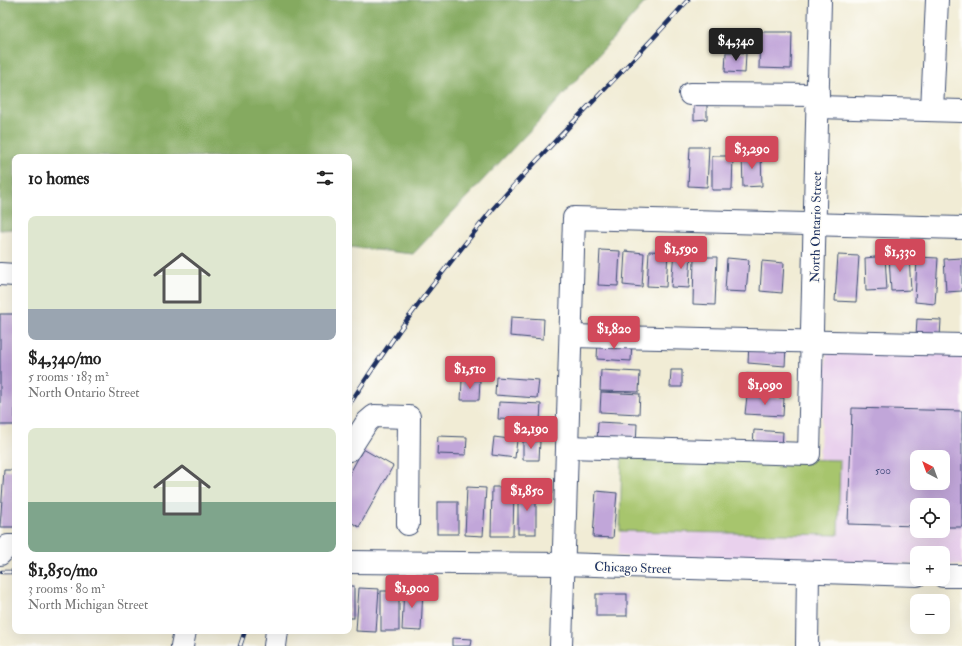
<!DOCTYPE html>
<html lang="en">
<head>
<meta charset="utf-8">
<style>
	body { margin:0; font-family:"IM FELL Double Pica",serif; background:#f2f2f2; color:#222; height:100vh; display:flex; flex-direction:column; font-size:15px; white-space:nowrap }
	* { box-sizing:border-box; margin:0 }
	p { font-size:13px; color:#767676 }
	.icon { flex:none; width:22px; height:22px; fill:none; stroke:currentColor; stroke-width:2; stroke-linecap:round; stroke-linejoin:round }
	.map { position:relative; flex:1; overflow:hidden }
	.details { position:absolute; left:12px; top:154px; width:340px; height:480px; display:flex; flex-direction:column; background:#fff; border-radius:8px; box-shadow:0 4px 16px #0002 }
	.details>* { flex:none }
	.needle { width:26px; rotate:319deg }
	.buttons { position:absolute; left:910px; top:450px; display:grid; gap:8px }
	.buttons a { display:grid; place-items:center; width:40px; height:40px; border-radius:8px; background:#fff; box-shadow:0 4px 16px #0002; font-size:20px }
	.price { position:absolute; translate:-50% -34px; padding:0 9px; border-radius:4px; background:#d1495b; color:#fff; font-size:13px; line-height:26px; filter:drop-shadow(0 1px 2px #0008) }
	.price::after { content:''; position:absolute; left:50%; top:24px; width:12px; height:9px; margin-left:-6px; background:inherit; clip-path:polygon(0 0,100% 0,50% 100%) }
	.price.on { background:#222; color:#fff }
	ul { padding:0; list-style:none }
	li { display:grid; align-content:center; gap:8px; height:212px; padding:0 16px }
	li span { display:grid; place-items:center; height:124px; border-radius:8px; color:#555 }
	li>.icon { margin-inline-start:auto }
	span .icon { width:72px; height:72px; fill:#fffc; stroke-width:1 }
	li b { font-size:17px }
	h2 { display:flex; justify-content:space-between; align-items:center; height:48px; padding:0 16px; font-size:17px }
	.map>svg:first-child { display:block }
	.built { fill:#e9d1ed; fill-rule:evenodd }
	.green { fill:#a7c56d; stroke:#617a66 }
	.forest { fill:#85aa60; stroke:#506c5f }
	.building { fill:#c1a6d9; fill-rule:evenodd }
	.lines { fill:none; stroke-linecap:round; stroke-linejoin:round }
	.minor-casing { stroke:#3b4b70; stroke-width:24 }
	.major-casing { stroke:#3b4b70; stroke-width:24 }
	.minor { stroke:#fff; stroke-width:22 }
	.major { stroke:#fff; stroke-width:22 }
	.rail-casing { stroke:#1b2f5e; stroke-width:4.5 }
	.rail { stroke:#fdfcf7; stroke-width:3; stroke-dasharray:9; stroke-linecap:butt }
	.labels { text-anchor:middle; stroke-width:3; stroke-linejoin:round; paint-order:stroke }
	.number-label { font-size:11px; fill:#444d7d }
	.street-label { font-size:13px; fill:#1b2f5e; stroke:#fdfcf7 }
</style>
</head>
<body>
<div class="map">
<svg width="962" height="646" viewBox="0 0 962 646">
	<rect width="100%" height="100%" fill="#fdfcf7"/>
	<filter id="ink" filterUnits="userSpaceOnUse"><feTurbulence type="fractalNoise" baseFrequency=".025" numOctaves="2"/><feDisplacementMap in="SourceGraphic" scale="8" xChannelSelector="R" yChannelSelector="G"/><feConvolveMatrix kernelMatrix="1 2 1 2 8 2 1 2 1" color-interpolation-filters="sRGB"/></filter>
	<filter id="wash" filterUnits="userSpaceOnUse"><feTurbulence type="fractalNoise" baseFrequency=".012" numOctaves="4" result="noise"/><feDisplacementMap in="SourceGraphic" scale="16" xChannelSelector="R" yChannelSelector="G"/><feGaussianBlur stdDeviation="0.9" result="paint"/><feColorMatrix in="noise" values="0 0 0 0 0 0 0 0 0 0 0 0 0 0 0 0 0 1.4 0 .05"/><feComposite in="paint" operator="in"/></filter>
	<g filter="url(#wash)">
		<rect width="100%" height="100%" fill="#f1ecd5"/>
		<path class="built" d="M827,349l135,3v213l-19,-1v-11h-26v11l-300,-8 4,-26 198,-70zM917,457h26v26h-26zM917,505h26v26h-26z"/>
		<polygon class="green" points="622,455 840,460 838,535 620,531"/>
		<polygon class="forest" points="0,0 647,0 554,105 413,254 349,247 349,157 15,157 15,229 0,230"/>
		<g id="blocks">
			<g class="building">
				<polygon points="760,32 792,32 791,69 759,68"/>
				<polygon points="726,52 746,53 745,73 725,72"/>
				<polygon points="707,102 707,119 694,120 694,103"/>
				<polygon points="690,147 709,147 707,187 688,186"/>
				<polygon points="761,154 762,186 743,187 742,155"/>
				<polygon points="712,156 733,156 732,190 712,190"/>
				<polygon points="600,250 620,251 618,286 598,285"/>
				<polygon points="625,251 644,253 642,287 623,285"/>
				<polygon points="649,251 668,252 666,287 647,286"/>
				<polygon points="674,251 691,252 689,288 671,287"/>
				<polygon points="838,255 859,256 856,302 835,301"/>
				<polygon points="885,256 887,290 866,291 865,258"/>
				<polygon points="889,256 909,256 911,290 891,291"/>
				<polygon points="694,257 717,257 715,305 693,304"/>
				<polygon points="917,257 938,258 935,304 915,302"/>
				<polygon points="727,258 749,260 746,292 725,291"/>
				<polygon points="962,258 962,291 946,292 944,259"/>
				<polygon points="762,261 784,263 782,293 760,291"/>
				<rect x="0" y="314" width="15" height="111"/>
				<polygon points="511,317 544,319 543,339 510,336"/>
				<polygon points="917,319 941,320 940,337 916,336"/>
				<polygon points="598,338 632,340 631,361 597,359"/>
				<polygon points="749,344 786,347 785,366 748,363"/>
				<polygon points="601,370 640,372 639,392 600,391"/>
				<polygon points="671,370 682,370 682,387 670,387"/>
				<polygon points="746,374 785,376 784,395 745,392"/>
				<polygon points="496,377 539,380 537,398 495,395"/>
				<polygon points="462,380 480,380 479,400 461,400"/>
				<polygon points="601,392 640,394 639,414 600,412"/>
				<polygon points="747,396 784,398 783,416 745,414"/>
				<polygon points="499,402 541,404 540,421 498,419"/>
				<path d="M852,408l110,3v116h-19v-22h-26v21l-69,-2zM917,457h26v26h-26z"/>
				<polygon points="598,422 637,424 636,445 597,443"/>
				<polygon points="754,430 783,432 782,447 753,445"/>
				<polygon points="438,436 467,437 466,455 437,454"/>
				<polygon points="494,437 517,440 515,458 492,455"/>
				<polygon points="523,441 540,441 539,460 523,460"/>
				<polygon points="363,449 393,466 359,527 349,521 349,475"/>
				<polygon points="4,470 15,470 15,527 0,527"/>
				<polygon points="467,487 486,488 483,536 465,535"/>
				<polygon points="492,487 514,487 513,536 491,536"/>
				<rect x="518" y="489" width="18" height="45"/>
				<polygon points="596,491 617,493 613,538 593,537"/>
				<rect x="437" y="502" width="21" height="32"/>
				<rect x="349" y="586" width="5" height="32"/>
				<polygon points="404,587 423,588 421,631 402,630"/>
				<polygon points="359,588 379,589 376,632 356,631"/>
				<rect x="381" y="591" width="18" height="40"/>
				<rect x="596" y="594" width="31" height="22"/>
				<polygon points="452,638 472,639 471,646 452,646"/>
			</g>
		</g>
	</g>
	<g filter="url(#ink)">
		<use href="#blocks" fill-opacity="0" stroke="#3b4b70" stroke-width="1"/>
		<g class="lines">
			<defs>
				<g id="minor">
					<polyline points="690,94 818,95"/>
					<polyline points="818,107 962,111"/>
					<polyline points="932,110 937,0"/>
					<polyline points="0,274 15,275"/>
					<polyline points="571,336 962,345"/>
					<polyline points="567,447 809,454 820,0"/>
					<polyline points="349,450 367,422 374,416 409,417 408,524"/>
					<polyline points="0,554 8,546 15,546"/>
					<polyline points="349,562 563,564 917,575"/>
					<polyline points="943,576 962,576"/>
					<polyline points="182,646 185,631"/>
					<polyline points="561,646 574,218 962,228"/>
					<polyline points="807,646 808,572"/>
				</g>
				<polyline id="major" points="275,646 277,631"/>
			</defs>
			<use href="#minor" class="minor-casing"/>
			<use href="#major" class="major-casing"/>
			<use href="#minor" class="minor"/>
			<use href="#major" class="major"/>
			<defs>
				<g id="rail">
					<path d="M349,405c33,-52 69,-102 107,-150 12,-15 24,-30 36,-45 63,-72 132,-138 196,-210"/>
					<polyline points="2,572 15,572"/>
					<polyline points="240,646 245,631"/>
				</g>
			</defs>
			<use href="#rail" class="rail-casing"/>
			<use href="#rail" class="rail"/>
		</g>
	</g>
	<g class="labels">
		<g class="number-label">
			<text x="883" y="474">500</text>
		</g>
		<g class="street-label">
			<text transform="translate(815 227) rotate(-89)" y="5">North Ontario Street</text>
			<text transform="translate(633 567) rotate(2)" y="5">Chicago Street</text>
		</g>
	</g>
</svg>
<div class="buttons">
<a><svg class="needle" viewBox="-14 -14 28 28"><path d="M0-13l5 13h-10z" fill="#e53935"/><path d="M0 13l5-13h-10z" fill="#767676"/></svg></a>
<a><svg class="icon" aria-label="locate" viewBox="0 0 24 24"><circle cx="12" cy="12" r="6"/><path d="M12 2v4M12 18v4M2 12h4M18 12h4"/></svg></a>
<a>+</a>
<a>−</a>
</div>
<b class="price on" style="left:736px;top:62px">$4,340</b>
<b class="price" style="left:752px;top:170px">$3,290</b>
<b class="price" style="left:681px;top:270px">$1,590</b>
<b class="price" style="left:900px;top:273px">$1,330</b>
<b class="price" style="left:614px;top:350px">$1,820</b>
<b class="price" style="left:470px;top:390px">$1,510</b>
<b class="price" style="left:765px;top:406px">$1,090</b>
<b class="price" style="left:531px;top:450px">$2,190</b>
<b class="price" style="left:527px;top:512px">$1,850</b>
<b class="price" style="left:412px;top:609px">$1,900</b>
<section class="details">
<h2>10 homes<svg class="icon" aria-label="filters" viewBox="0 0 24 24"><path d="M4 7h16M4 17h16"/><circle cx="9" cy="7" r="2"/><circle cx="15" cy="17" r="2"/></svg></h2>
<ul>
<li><span style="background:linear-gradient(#dfe7d0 75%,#9aa5b1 0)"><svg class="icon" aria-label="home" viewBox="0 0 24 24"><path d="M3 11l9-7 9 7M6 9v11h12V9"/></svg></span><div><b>$4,340/mo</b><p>5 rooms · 183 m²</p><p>North Ontario Street</p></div></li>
<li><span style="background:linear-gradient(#dfe7d0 60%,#7fa58c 0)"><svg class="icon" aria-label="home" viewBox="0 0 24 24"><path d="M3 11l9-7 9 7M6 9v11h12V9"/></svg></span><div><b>$1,850/mo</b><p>3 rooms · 80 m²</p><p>North Michigan Street</p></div></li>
</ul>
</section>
</div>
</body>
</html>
